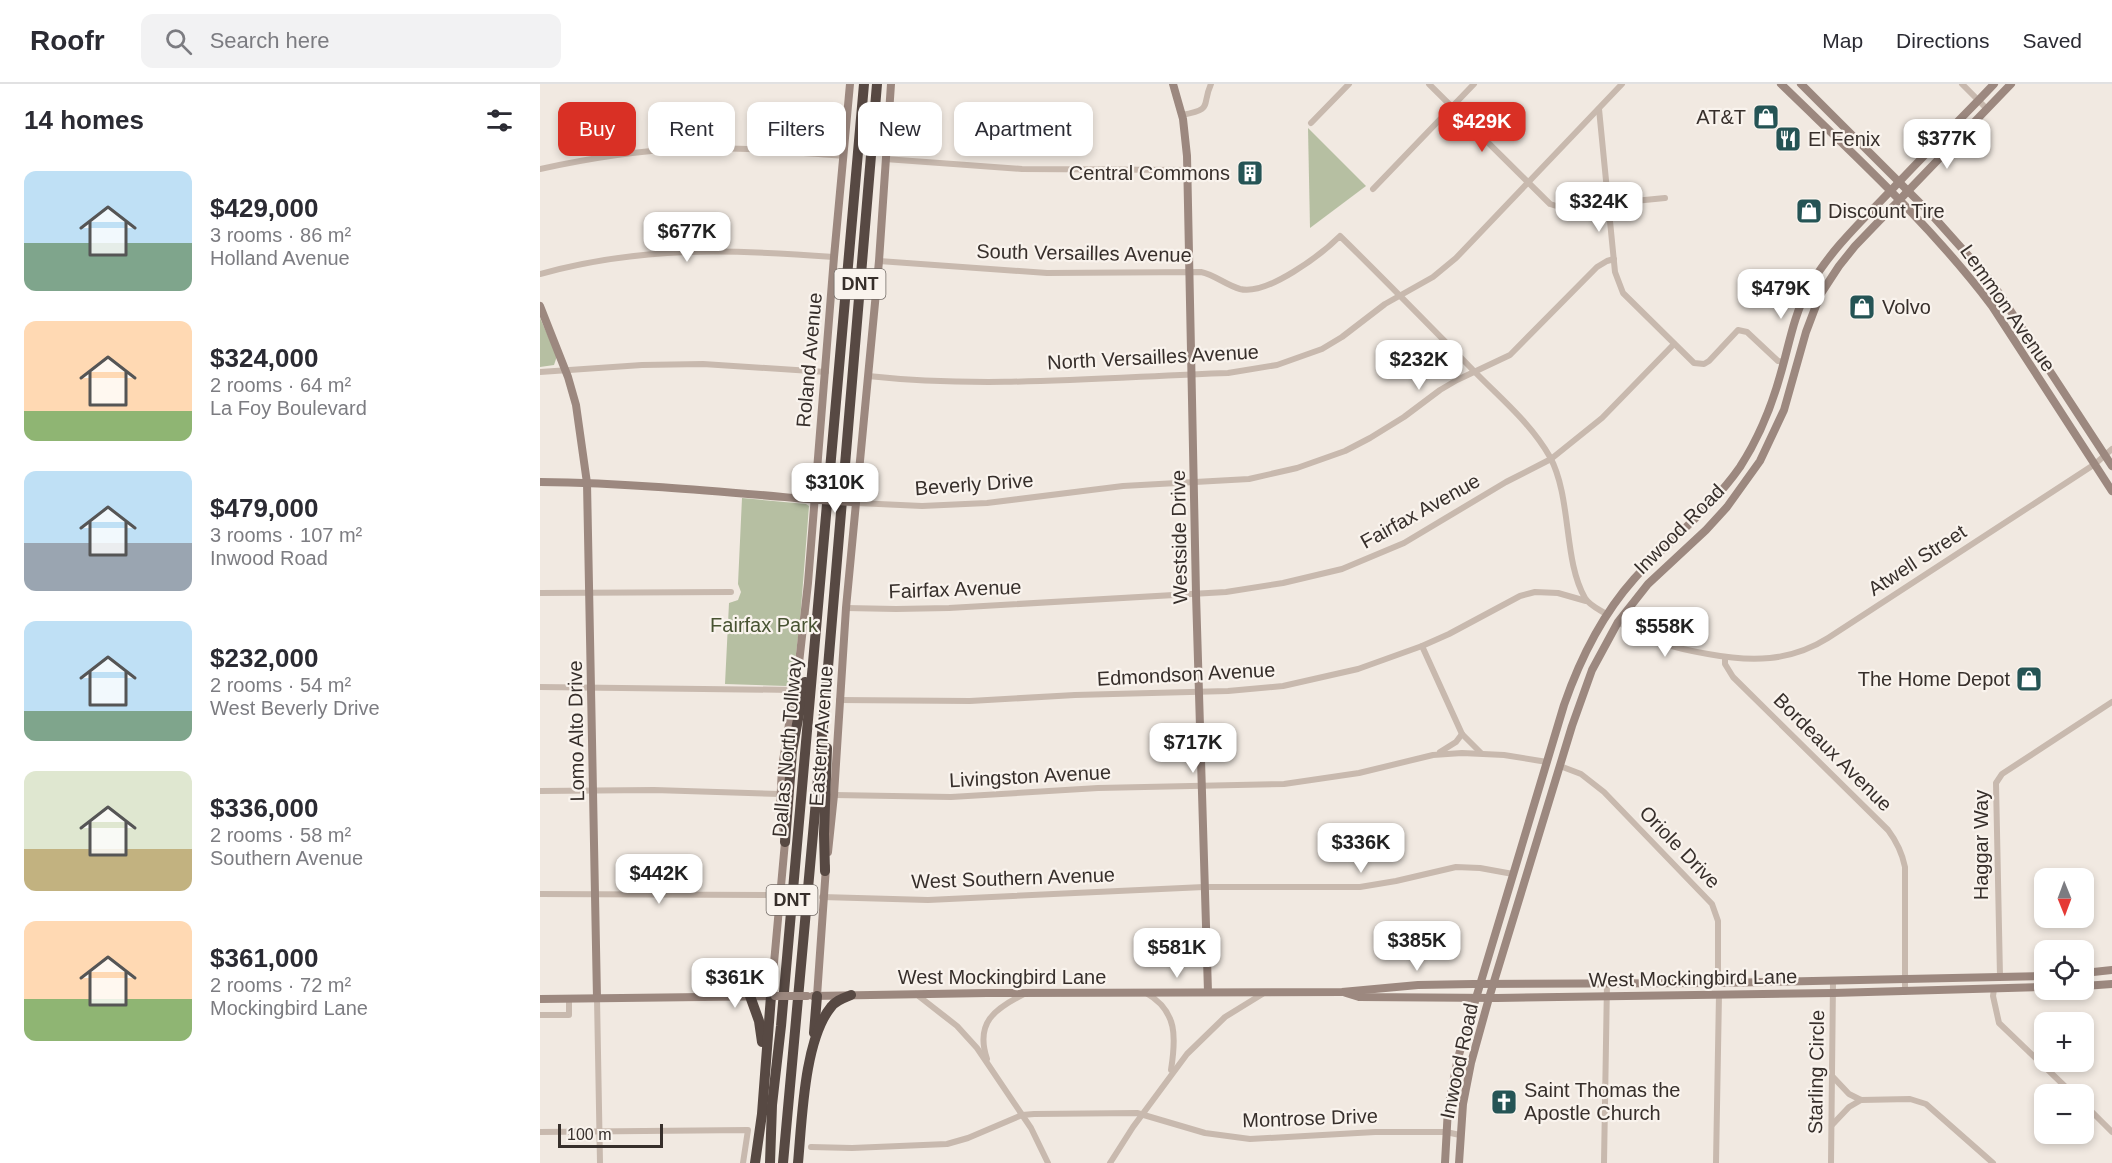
<!DOCTYPE html>
<html lang="en">
<head>
<meta charset="utf-8">
<style>
	body { margin:0; font-family:Helvetica,sans-serif; background:#f2f2f3; color:#2b2b33; height:100vh; display:flex; flex-direction:column; font-size:22px; white-space:nowrap }
	* { box-sizing:border-box; margin:0 }
	p { font-size:20px; color:#7c7c81 }
	.icon { flex:none; width:33px; height:33px; fill:none; stroke:currentColor; stroke-width:2; stroke-linecap:round; stroke-linejoin:round }
	.map { position:relative; flex:1; overflow:hidden }
	.panel { display:flex; flex-direction:column; background:#fff; width:540px }
	.panel>* { flex:none }
	.banner { position:absolute; left:18px; top:18px; width:570px; height:54px; display:flex; gap:12px }
	.needle { width:39px; rotate:179deg }
	.buttons { position:absolute; left:1494px; top:784px; display:grid; gap:12px }
	.buttons a { display:grid; place-items:center; width:60px; height:60px; border-radius:12px; background:#fff; box-shadow:0 3px 9px #0003; font-size:30px }
	.scale { position:absolute; left:18px; bottom:15px; width:105px; box-sizing:border-box; padding-left:6px; border:3px solid #372f2b; border-top:0; font-size:16px; line-height:21px; white-space:nowrap; color:#372f2b; -webkit-text-stroke:4px #f9f3ed; paint-order:stroke }
	.price { position:absolute; translate:-50% -51px; padding:0 14px; border-radius:12px; background:#fff; color:#222; font-size:20px; line-height:39px; filter:drop-shadow(0 2px 3px #0008) }
	.price::after { content:''; position:absolute; left:50%; top:36px; width:18px; height:14px; margin-left:-9px; background:inherit; clip-path:polygon(0 0,100% 0,50% 100%) }
	.price.active { background:#d93025; color:#fff }
	ul { padding:0; list-style:none }
	li { display:flex; align-items:center; gap:18px; height:150px; padding:0 24px }
	li span { display:grid; place-items:center; flex:none; width:168px; height:120px; border-radius:12px; color:#555 }
	li>.icon { margin-inline-start:auto }
	span .icon { width:72px; height:72px; fill:#fffc; stroke-width:1 }
	li b { font-size:26px }
	h2 { display:flex; justify-content:space-between; align-items:center; height:72px; padding:0 24px; font-size:26px }
	.tag { padding:0 21px; border-radius:12px; background:#fff; box-shadow:0 3px 9px #0003; font-size:21px; line-height:54px }
	.tag.active { background:#d93025; color:#fff }
	header { display:flex; align-items:center; gap:36px; box-sizing:border-box; height:84px; padding:0 30px; background:#fff; border-bottom:2px solid #e1e1e2 }
	header strong { font-size:28px }
	nav { display:flex; gap:33px; margin-inline-start:auto; font-size:21px }
	.search { width:420px; height:54px; background:#f2f2f3; display:flex; align-items:center; gap:15px; box-sizing:border-box; padding:0 21px; border-radius:12px; color:#7c7c81; font-size:22px }
	main { display:flex; flex:1; min-height:0 }
	.map>svg:first-child { display:block }
	.green { fill:#b6bfa2 }
	.lines { fill:none; stroke-linecap:round; stroke-linejoin:round }
	.street { stroke:#c8b9ae; stroke-width:6 }
	.secondary { stroke:#9c887f; stroke-width:8 }
	.highway { stroke:#574943; stroke-width:10 }
	.secondary-bridge { stroke:#9c887f; stroke-width:8 }
	.labels { text-anchor:middle; stroke-width:4.5; stroke-linejoin:round; paint-order:stroke }
	.shield { fill:#f9f3ed; stroke:#716a65; stroke-width:1.5 }
	.shield-label { font-size:18px; font-weight:bold; fill:#372f2b }
	.poi-label { font-size:20px; fill:#372f2b; stroke:#f9f3ed; text-anchor:start }
	.street-label { font-size:20px; fill:#372f2b; stroke:#f9f3ed }
	.park-label { font-size:20px; fill:#485332; stroke:#f9f3ed }
</style>
</head>
<body>
<header>
<strong>Roofr</strong>
<div class="search"><svg class="icon" aria-label="search" viewBox="0 0 24 24"><circle cx="10" cy="10" r="6"/><path d="M15 15l6 6"/></svg>Search here</div>
<nav><a>Map</a><a>Directions</a><a>Saved</a></nav>
</header>
<main>
<section class="panel">
<h2>14 homes<svg class="icon" aria-label="filters" viewBox="0 0 24 24"><path d="M4 7h16M4 17h16"/><circle cx="9" cy="7" r="2"/><circle cx="15" cy="17" r="2"/></svg></h2>
<ul>
<li><span style="background:linear-gradient(#bfe0f5 60%,#7fa58c 0)"><svg class="icon" aria-label="home" viewBox="0 0 24 24"><path d="M3 11l9-7 9 7M6 9v11h12V9"/></svg></span><div><b>$429,000</b><p>3 rooms · 86 m²</p><p>Holland Avenue</p></div></li>
<li><span style="background:linear-gradient(#ffd9b3 75%,#8fb573 0)"><svg class="icon" aria-label="home" viewBox="0 0 24 24"><path d="M3 11l9-7 9 7M6 9v11h12V9"/></svg></span><div><b>$324,000</b><p>2 rooms · 64 m²</p><p>La Foy Boulevard</p></div></li>
<li><span style="background:linear-gradient(#bfe0f5 60%,#9aa5b1 0)"><svg class="icon" aria-label="home" viewBox="0 0 24 24"><path d="M3 11l9-7 9 7M6 9v11h12V9"/></svg></span><div><b>$479,000</b><p>3 rooms · 107 m²</p><p>Inwood Road</p></div></li>
<li><span style="background:linear-gradient(#bfe0f5 75%,#7fa58c 0)"><svg class="icon" aria-label="home" viewBox="0 0 24 24"><path d="M3 11l9-7 9 7M6 9v11h12V9"/></svg></span><div><b>$232,000</b><p>2 rooms · 54 m²</p><p>West Beverly Drive</p></div></li>
<li><span style="background:linear-gradient(#dfe7d0 65%,#c2b280 0)"><svg class="icon" aria-label="home" viewBox="0 0 24 24"><path d="M3 11l9-7 9 7M6 9v11h12V9"/></svg></span><div><b>$336,000</b><p>2 rooms · 58 m²</p><p>Southern Avenue</p></div></li>
<li><span style="background:linear-gradient(#ffd9b3 65%,#8fb573 0)"><svg class="icon" aria-label="home" viewBox="0 0 24 24"><path d="M3 11l9-7 9 7M6 9v11h12V9"/></svg></span><div><b>$361,000</b><p>2 rooms · 72 m²</p><p>Mockingbird Lane</p></div></li>
</ul>
</section>
<div class="map">
<svg width="1572" height="1079" viewBox="0 0 1572 1079">
	<rect width="100%" height="100%" fill="#f1e9e1"/>
	<g class="green">
		<polygon points="768,44 826,102 770,144"/>
		<polygon points="0,234 17,272 14,281 0,283"/>
		<polygon points="202,414 266,420 269,422 260,537 253,594 251,600 247,602 185,600 189,519 198,516 201,508 198,500"/>
	</g>
	<g class="lines">
		<g class="street">
			<polyline points="889,0 1010,120 1023,124 1125,114"/>
			<polyline points="1422,0 1447,25"/>
			<polyline points="1059,25 1075,188 1083,209 1154,279 1164,280 1169,277 1198,246 1207,248 1238,277 1244,278"/>
			<path d="M642,31c32,-6 19,-9 29,-31"/>
			<polyline points="771,39 809,0"/>
			<polyline points="345,75 482,85 648,86"/>
			<path d="M0,85c46,-10 93,-18 140,-20 55,-3 110,3 164,7"/>
			<polyline points="833,105 934,0"/>
			<path d="M339,177l168,12 154,-1c14,3 25,13 39,17 27,7 82,-35 100,-53 45,44 88,88 132,133 28,29 58,53 78,88 22,41 13,103 35,141 4,7 15,12 21,16"/>
			<path d="M0,190c102,-28 190,-25 294,-17"/>
			<polyline points="0,288 102,281 163,280 286,288"/>
			<path d="M328,292c119,13 240,1 360,-3l49,-8 45,-16 20,-12 43,-33 48,-27 23,-19 166,-174"/>
			<polyline points="317,419 382,422 447,419 583,402 709,395 757,384 805,367 830,354 864,333 900,306 917,296 970,271 1057,183 1067,177 1074,175"/>
			<polyline points="0,509 191,508"/>
			<polyline points="306,524 356,525 409,524 686,508 743,499 802,485 864,459 966,398 1011,375 1062,334 1134,260"/>
			<path d="M1078,538c31,19 55,26 90,32 43,8 82,8 120,-16l267,-174 17,-15"/>
			<polyline points="882,562 922,650 941,669"/>
			<path d="M1185,574v6l8,13 155,153c9,12 14,22 17,37v125"/>
			<polyline points="0,603 254,606"/>
			<polyline points="299,616 430,617 535,611 688,607 743,602 818,585 882,562 909,550 980,512 995,508 1018,509 1046,517"/>
			<polyline points="900,668 916,658 922,650"/>
			<polyline points="1020,682 1041,690 1064,708 1172,820 1178,837 1178,899"/>
			<polyline points="0,707 114,706 240,710"/>
			<polyline points="294,711 411,713 558,704 744,700 819,689 893,671 922,669 964,671 1007,678"/>
			<polyline points="0,810 239,811"/>
			<polyline points="282,813 388,816 664,803 820,803 856,797 916,783 940,784 973,790"/>
			<polyline points="1460,893 1456,699 1462,690 1572,618"/>
			<polyline points="1454,905 1453,912 1459,939 1534,1011"/>
			<path d="M606,909c32,18 30,45 25,77"/>
			<polyline points="376,910 417,942 437,964 491,1044 508,1079"/>
			<polyline points="57,914 60,1079"/>
			<polyline points="0,931 29,931 29,914"/>
			<path d="M447,975c-12,-36 7,-50 37,-65"/>
			<polyline points="1293,993 1309,1010 1321,1016 1370,1015 1386,1020 1453,1079"/>
			<polyline points="1544,1020 1572,1048"/>
			<polyline points="1292,1041 1309,1023 1321,1016"/>
			<polyline points="0,1048 208,1046 203,1079"/>
			<polyline points="271,1063 312,1064 407,1060 428,1054 482,1031 494,1030 597,1029 665,1049 710,1055 835,1048 906,1048 920,1051"/>
			<polyline points="570,1079 593,1043 647,970 685,933 724,909"/>
			<polyline points="1064,1079 1067,899"/>
			<polyline points="1176,1079 1179,910"/>
			<polyline points="1291,1079 1293,898"/>
		</g>
		<g class="secondary">
			<polyline points="633,0 643,35 647,72 656,510 668,908"/>
			<path d="M1241,0c73,71 149,140 211,222l120,185"/>
			<polyline points="1261,0 1392,131 1451,197 1572,382"/>
			<polyline points="0,222 28,293 36,321 47,399 57,914"/>
			<path d="M0,398c93,1 185,10 278,18"/>
			<polyline points="288,768 294,711 306,524 339,177 351,0"/>
			<polyline points="1544,889 1572,886"/>
			<polyline points="1544,902 1572,900"/>
			<polyline points="806,909 819,913 957,914 1293,909 1504,903"/>
			<polyline points="210,912 224,900 232,882"/>
			<polyline points="231,912 245,758 240,724 242,683 259,579 268,499 294,173 310,0"/>
			<polyline points="273,912 447,909 802,908 878,901 933,900 1178,899 1504,892"/>
			<polyline points="277,912 286,783"/>
			<polyline points="0,915 235,912"/>
			<path d="M905,1079l3,-55 10,-50 106,-353c16,-46 37,-89 70,-126 35,-39 76,-69 106,-112 18,-28 31,-59 40,-91 9,-30 13,-59 28,-87 23,-41 59,-73 91,-107 31,-33 64,-65 95,-98"/>
			<polyline points="919,1079 923,1020 931,979 949,914 1032,642 1052,586 1078,538 1108,500 1166,446 1187,423 1220,377 1244,326 1266,248 1280,211 1299,182 1315,162 1471,0"/>
		</g>
		<g class="highway">
			<polyline points="245,758 252,667 265,598"/>
			<polyline points="285,787 284,750 287,664"/>
			<polyline points="210,912 219,937 222,958"/>
			<polyline points="274,949 277,912"/>
			<polyline points="215,1079 222,1030 231,912"/>
			<polyline points="230,1079 232,1021 241,942 324,0"/>
			<polyline points="243,1079 286,607 337,0"/>
			<path d="M258,1079c4,-43 6,-123 33,-156 5,-7 13,-9 20,-12"/>
		</g>
		<g class="secondary-bridge">
			<polyline points="280,416 312,418"/>
			<polyline points="235,912 267,912"/>
		</g>
	</g>
	<defs>
		<symbol id="shop-square" viewBox="-11 -11 22 22"><rect x="-9" y="-9" width="18" height="18" rx="4" fill="#255455" stroke="#f9f3ed"/><path d="M-5-2.5h2.3a2.7 3.5 0 0 1 5.4 0H5L5.5 6h-11ZM-1.5-2.5h3a1.5 2.3 0 0 0-3 0Z" fill="#fff"/></symbol>
		<symbol id="restaurant-square" viewBox="-11 -11 22 22"><rect x="-9" y="-9" width="18" height="18" rx="4" fill="#255455" stroke="#f9f3ed"/><path d="M-5-6h1v4h1v-4h1v4h1v-4h1v5L-1.5 .5V6h-2V.5L-5-1ZM5-6V6H3V1.5H1.5Q1.5-4 5-6Z" fill="#fff"/></symbol>
		<symbol id="building-square" viewBox="-11 -11 22 22"><rect x="-9" y="-9" width="18" height="18" rx="4" fill="#255455" stroke="#f9f3ed"/><path d="M-4-6H4V6H1V3H-1V6H-4ZM-2.5-4.3h1.7v1.8h-1.7ZM.8-4.3h1.7v1.8H.8ZM-2.5-1h1.7V.8h-1.7ZM.8-1h1.7V.8H.8Z" fill="#fff"/></symbol>
		<symbol id="church-square" viewBox="-11 -11 22 22"><rect x="-9" y="-9" width="18" height="18" rx="4" fill="#255455" stroke="#f9f3ed"/><path d="M-1.2-6h2.4v3.5h3.3v2.4h-3.3V6h-2.4V-.1h-3.3v-2.4h3.3Z" fill="#fff"/></symbol>
	</defs>
	<g fill-rule="evenodd">
		<use href="#shop-square" x="1211" y="18" width="30" height="30"/>
		<use href="#restaurant-square" x="1233" y="40" width="30" height="30"/>
		<use href="#building-square" x="695" y="74" width="30" height="30"/>
		<use href="#shop-square" x="1254" y="112" width="30" height="30"/>
		<use href="#shop-square" x="1307" y="208" width="30" height="30"/>
		<use href="#shop-square" x="1474" y="580" width="30" height="30"/>
		<use href="#church-square" x="949" y="1003" width="30" height="30"/>
	</g>
	<g class="labels">
		<g class="shield">
			<rect x="294.5" y="185" width="51" height="30" rx="4.5"/>
			<rect x="226.5" y="801" width="51" height="30" rx="4.5"/>
		</g>
		<g class="shield-label">
			<text x="320" y="206">DNT</text>
			<text x="252" y="822">DNT</text>
		</g>
		<g class="poi-label">
			<text x="1206" y="40" text-anchor="end">AT&amp;T</text>
			<text x="1268" y="62">El Fenix</text>
			<text x="690" y="96" text-anchor="end">Central Commons</text>
			<text x="1288" y="134">Discount Tire</text>
			<text x="1342" y="230">Volvo</text>
			<text x="1470" y="602" text-anchor="end">The Home Depot</text>
			<text x="984" y="1013">Saint Thomas the<tspan x="984" dy="23">Apostle Church</tspan></text>
		</g>
		<g class="street-label">
			<text transform="translate(544 169) rotate(1)" y="7">South Versailles Avenue</text>
			<text transform="translate(1468 224) rotate(55)" y="7">Lemmon Avenue</text>
			<text transform="translate(613 273) rotate(-3)" y="7">North Versailles Avenue</text>
			<text transform="translate(269 276) rotate(-85)" y="7">Roland Avenue</text>
			<text transform="translate(434 400) rotate(-4)" y="7">Beverly Drive</text>
			<text transform="translate(880 427) rotate(-29)" y="7">Fairfax Avenue</text>
			<text transform="translate(1139 445) rotate(-45)" y="7">Inwood Road</text>
			<text transform="translate(639 453) rotate(-91)" y="7">Westside Drive</text>
			<text transform="translate(1377 476) rotate(-33)" y="7">Atwell Street</text>
			<text transform="translate(415 505) rotate(-2)" y="7">Fairfax Avenue</text>
			<text transform="translate(646 590) rotate(-3)" y="7">Edmondson Avenue</text>
			<text transform="translate(36 647) rotate(-91)" y="7">Lomo Alto Drive</text>
			<text transform="translate(281 652) rotate(-86)" y="7">Eastern Avenue</text>
			<text transform="translate(247 663) rotate(-85)" y="7">Dallas North Tollway</text>
			<text transform="translate(1293 668) rotate(45)" y="7">Bordeaux Avenue</text>
			<text transform="translate(490 692) rotate(-3)" y="7">Livingston Avenue</text>
			<text transform="translate(1441 761) rotate(-90)" y="7">Haggar Way</text>
			<text transform="translate(1140 763) rotate(46)" y="7">Oriole Drive</text>
			<text transform="translate(473 794) rotate(-2)" y="7">West Southern Avenue</text>
			<text x="462" y="900">West Mockingbird Lane</text>
			<text transform="translate(1153 894) rotate(-1)" y="7">West Mockingbird Lane</text>
			<text transform="translate(919 977) rotate(-78)" y="7">Inwood Road</text>
			<text transform="translate(1276 988) rotate(-89)" y="7">Starling Circle</text>
			<text transform="translate(770 1034) rotate(-2)" y="7">Montrose Drive</text>
		</g>
		<g class="park-label">
			<text x="224" y="548">Fairfax Park</text>
		</g>
	</g>
</svg>
<div class="buttons">
<a><svg class="needle" viewBox="-14 -14 28 28"><path d="M0-13l5 13h-10z" fill="#e53935"/><path d="M0 13l5-13h-10z" fill="#7c7c81"/></svg></a>
<a><svg class="icon" aria-label="locate" viewBox="0 0 24 24"><circle cx="12" cy="12" r="6"/><path d="M12 2v4M12 18v4M2 12h4M18 12h4"/></svg></a>
<a>+</a>
<a>−</a>
</div>
<div class="scale">100 m</div>
<b class="price active" style="left:942px;top:69px">$429K</b>
<b class="price" style="left:1407px;top:86px">$377K</b>
<b class="price" style="left:1059px;top:149px">$324K</b>
<b class="price" style="left:147px;top:179px">$677K</b>
<b class="price" style="left:1241px;top:236px">$479K</b>
<b class="price" style="left:879px;top:307px">$232K</b>
<b class="price" style="left:295px;top:430px">$310K</b>
<b class="price" style="left:1125px;top:574px">$558K</b>
<b class="price" style="left:653px;top:690px">$717K</b>
<b class="price" style="left:821px;top:790px">$336K</b>
<b class="price" style="left:119px;top:821px">$442K</b>
<b class="price" style="left:877px;top:888px">$385K</b>
<b class="price" style="left:637px;top:895px">$581K</b>
<b class="price" style="left:195px;top:925px">$361K</b>
<div class="banner">
<a class="tag active">Buy</a>
<a class="tag">Rent</a>
<a class="tag">Filters</a>
<a class="tag">New</a>
<a class="tag">Apartment</a>
</div>
</div>
</main>
</body>
</html>
